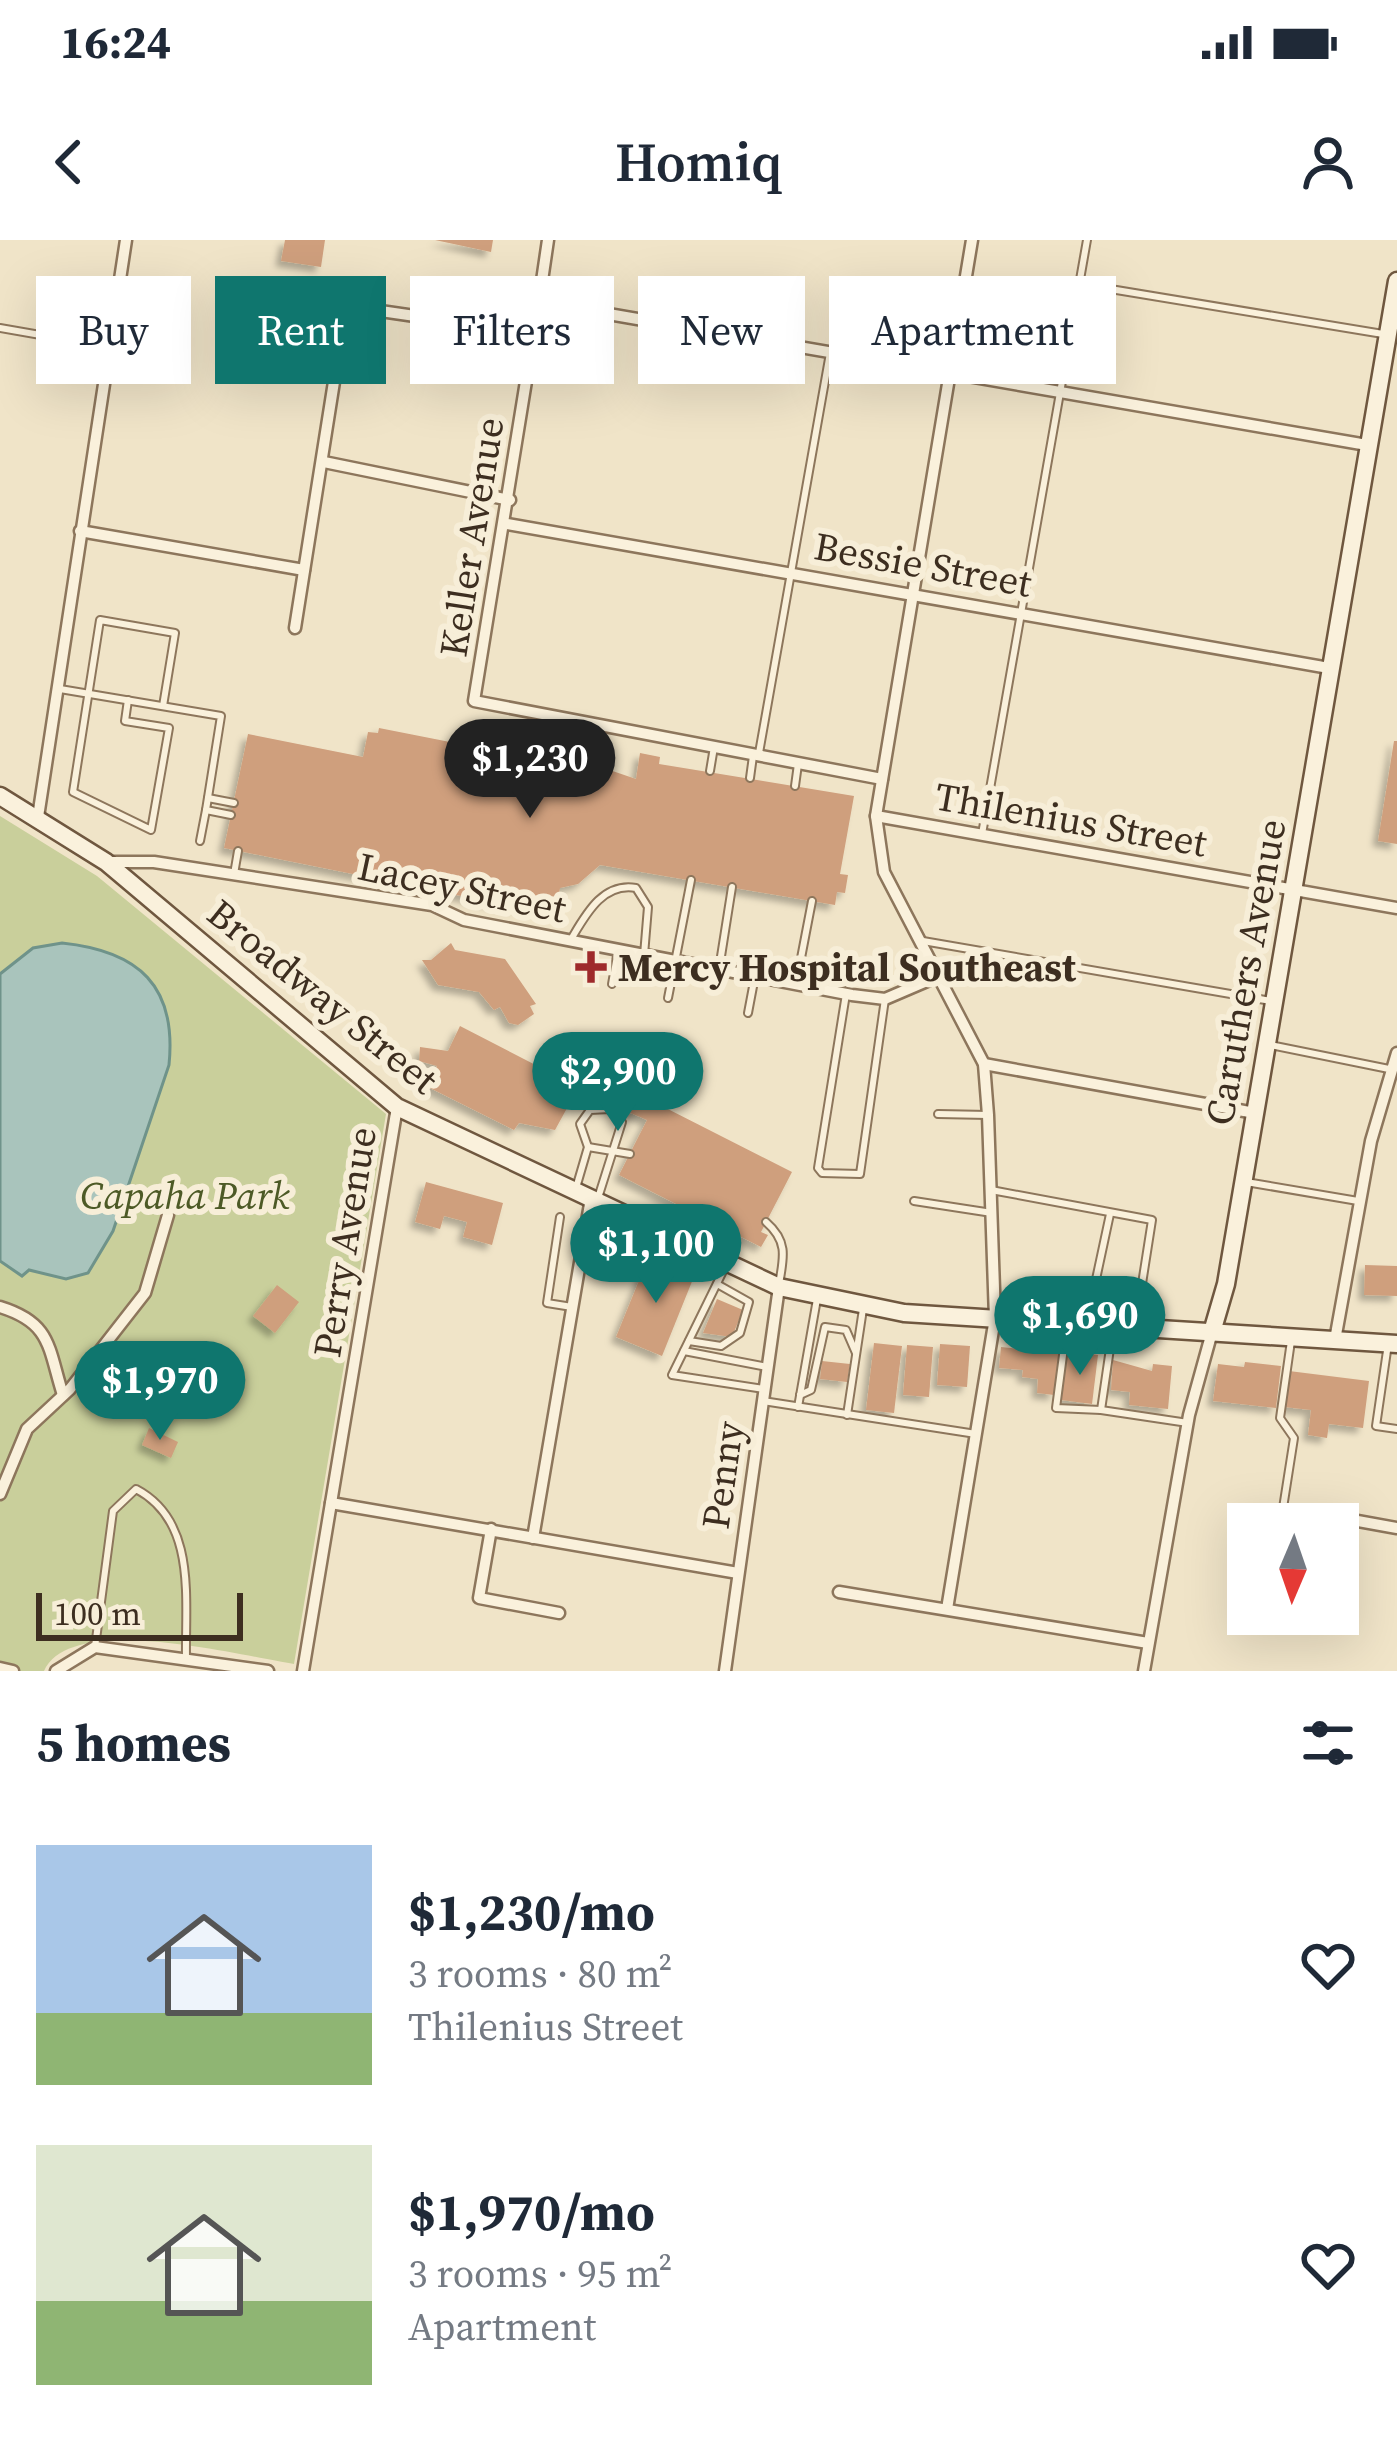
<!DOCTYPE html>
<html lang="en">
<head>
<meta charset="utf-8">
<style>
	body { margin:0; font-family:"Source Serif 4",serif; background:#f2f2f3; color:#1f2937; height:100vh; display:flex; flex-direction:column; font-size:45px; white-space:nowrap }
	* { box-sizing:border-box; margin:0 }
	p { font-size:39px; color:#747a83 }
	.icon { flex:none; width:66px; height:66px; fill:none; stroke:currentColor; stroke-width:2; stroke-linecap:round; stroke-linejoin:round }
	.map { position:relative; height:1431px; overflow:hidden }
	.sheet { display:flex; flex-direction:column; background:#fff; flex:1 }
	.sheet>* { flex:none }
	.banner { position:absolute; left:36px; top:36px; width:1326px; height:108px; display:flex; gap:24px }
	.needle { width:78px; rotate:182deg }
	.tools { position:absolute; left:1227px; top:1263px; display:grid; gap:24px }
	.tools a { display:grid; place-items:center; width:132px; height:132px; border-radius:0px; background:#fff; box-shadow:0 12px 48px #0002; font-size:60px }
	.scale { position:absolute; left:36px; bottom:30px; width:207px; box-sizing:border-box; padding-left:12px; border:6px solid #3d2e20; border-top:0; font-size:33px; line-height:42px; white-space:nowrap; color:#3d2e20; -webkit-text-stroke:9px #f7eed8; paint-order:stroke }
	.price { position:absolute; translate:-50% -102px; padding:0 27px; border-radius:42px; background:#0f766e; color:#fff; font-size:39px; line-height:78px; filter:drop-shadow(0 3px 6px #0008) }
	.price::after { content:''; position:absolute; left:50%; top:72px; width:36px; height:27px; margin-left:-18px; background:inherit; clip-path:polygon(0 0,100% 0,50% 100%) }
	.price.current { background:#222; color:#fff }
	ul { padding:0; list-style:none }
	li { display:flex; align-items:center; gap:36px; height:300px; padding:0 36px }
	li span { display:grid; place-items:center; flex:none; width:336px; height:240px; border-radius:0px; color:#555 }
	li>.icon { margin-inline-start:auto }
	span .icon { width:144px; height:144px; fill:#fffc; stroke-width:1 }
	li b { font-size:51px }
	h2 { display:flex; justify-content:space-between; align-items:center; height:144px; padding:0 36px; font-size:51px }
	.pill { padding:0 42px; border-radius:0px; background:#fff; box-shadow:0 12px 48px #0002; font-size:42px; line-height:108px }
	.pill.current { background:#0f766e; color:#fff }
	.status { display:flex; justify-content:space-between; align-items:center; height:84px; padding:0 60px; background:#fff; direction:ltr }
	.status svg { height:33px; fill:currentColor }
	header { display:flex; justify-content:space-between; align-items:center; height:156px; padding:0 36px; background:#fff; font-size:54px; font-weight:600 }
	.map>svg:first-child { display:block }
	.green { fill:#c9cf9b }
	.water { fill:#a9c4bc; stroke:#6f938a; stroke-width:3 }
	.building { fill:#cf9f7d; filter:url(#shadow) }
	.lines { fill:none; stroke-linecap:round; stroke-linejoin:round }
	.lane-casing { stroke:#8d765c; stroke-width:10 }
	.street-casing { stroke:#8d765c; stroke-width:15 }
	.secondary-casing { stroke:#6f573f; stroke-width:21 }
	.lane { stroke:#faf1dc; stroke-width:6 }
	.street { stroke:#faf1dc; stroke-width:10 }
	.secondary { stroke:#faf1dc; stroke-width:16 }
	.poi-dot { fill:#9e2a2b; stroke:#f7eed8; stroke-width:4.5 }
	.labels { text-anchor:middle; stroke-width:12; stroke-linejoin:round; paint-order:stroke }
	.street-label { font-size:39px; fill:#3d2e20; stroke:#f7eed8 }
	.poi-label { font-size:39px; font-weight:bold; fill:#3d2e20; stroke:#f7eed8; text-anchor:start }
	.park-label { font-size:39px; font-style:italic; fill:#4d5a26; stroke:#f7eed8 }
</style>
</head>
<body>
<div class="status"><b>16:24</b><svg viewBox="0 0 49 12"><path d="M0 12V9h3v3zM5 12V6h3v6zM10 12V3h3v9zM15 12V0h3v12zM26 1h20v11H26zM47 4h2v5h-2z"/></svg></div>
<header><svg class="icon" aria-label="back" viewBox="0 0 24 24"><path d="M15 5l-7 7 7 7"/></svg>Homiq<svg class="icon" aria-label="person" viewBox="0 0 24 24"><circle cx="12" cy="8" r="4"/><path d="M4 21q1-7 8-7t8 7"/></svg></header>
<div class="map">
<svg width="1397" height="1431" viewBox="0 0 1397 1431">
	<defs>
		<filter id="shadow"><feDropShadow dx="-5.5" dy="5.5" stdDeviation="3" flood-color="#0004"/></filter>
	</defs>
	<rect width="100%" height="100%" fill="#f0e4c8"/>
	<path class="green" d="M0,576l97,60 289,238 -92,550c-53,-8 -223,-53 -250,7h-44z"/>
	<path class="water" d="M62,703c77,8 115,43 107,122l-56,166 -25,42 -22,6 -37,-9 -7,6 -22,-15v-287l33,-26z"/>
	<g class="building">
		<polygon points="285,0 325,0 321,27 281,21"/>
		<polygon points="435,0 493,0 491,12"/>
		<polygon points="379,488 455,503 453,515 489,522 491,512 589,531 592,524 636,539 640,513 660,517 659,524 854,556 840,634 848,635 845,653 837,652 835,665 600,625 578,644 560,648 557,666 518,658 516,667 224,608 248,494 363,517 368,492 378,493"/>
		<polygon points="1394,501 1397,501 1397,604 1378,601"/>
		<polygon points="451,703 455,710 505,719 536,764 530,766 534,774 518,785 509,783 500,767 494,770 479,752 438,745 422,720 431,720"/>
		<polygon points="460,786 555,835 656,863 792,932 761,992 768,995 761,1007 619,935 647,880 607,863 572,859 555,890 519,883 514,890 426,846 437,826 419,821 420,807 448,811"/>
		<polygon points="426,942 503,963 492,1005 463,997 467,982 444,976 440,989 415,982"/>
		<polygon points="649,1016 695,1034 662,1116 616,1097"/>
		<polygon points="1365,1025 1397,1026 1397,1056 1364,1055"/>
		<polygon points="277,1045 299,1062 275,1093 253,1076"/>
		<polygon points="717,1059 743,1070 732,1097 703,1093"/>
		<polygon points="874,1103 902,1106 894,1173 866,1170"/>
		<polygon points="940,1104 970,1106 967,1147 937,1145"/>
		<polygon points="907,1105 933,1107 929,1157 903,1155"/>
		<polygon points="1001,1107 1059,1113 1054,1155 1037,1153 1038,1139 1022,1137 1023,1130 999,1128"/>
		<polygon points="1067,1111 1098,1115 1092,1164 1061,1160"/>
		<polygon points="1113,1120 1152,1131 1153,1124 1172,1126 1168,1169 1129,1165 1130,1152 1111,1150"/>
		<polygon points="822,1121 850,1124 847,1142 820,1139"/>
		<polygon points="1245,1122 1281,1126 1276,1168 1213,1161 1218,1124 1244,1127"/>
		<polygon points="1289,1131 1369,1141 1363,1188 1329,1184 1327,1198 1308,1195 1311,1170 1284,1167"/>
		<polygon points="149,1188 178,1202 171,1218 142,1205"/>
	</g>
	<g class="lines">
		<defs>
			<g id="lane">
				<polyline points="1080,44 1383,94"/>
				<polyline points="0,88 109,107"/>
				<polyline points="60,449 221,476 206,570 231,575"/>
				<polyline points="128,460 125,481 169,488 151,590 73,552 100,380 175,393 163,466"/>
				<polyline points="759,513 830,113"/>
				<polyline points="710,531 714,507"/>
				<polyline points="750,538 753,516"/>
				<polyline points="795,546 798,524"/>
				<polyline points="208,558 234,563"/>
				<polyline points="982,594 1087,0"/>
				<polyline points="200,601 206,570"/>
				<polyline points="234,634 238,611"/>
				<path d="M570,701c15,-25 32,-59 66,-53l12,19 -4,48"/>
				<polyline points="923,701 1271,761"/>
				<polyline points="719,729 732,647"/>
				<polyline points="612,744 618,710"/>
				<polyline points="796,744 812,661"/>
				<polyline points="846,754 818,928 822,933 860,934 885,759"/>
				<polyline points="668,758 691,640"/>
				<polyline points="748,773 755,736"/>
				<polyline points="1270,805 1389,829"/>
				<polyline points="938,874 988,875"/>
				<polyline points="588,907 630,914"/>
				<polyline points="1246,942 1358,961"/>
				<polyline points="576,948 588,907 580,884 590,870 609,869 622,882 598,958"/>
				<polyline points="991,950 1152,980 1136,1082"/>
				<polyline points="914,961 992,973"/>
				<polyline points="1110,974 1095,1044 1139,1050"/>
				<polyline points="560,977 547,1063 572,1067"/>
				<path d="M766,982c22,19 18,35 13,62"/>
				<polyline points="727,1023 672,1135 764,1149"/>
				<polyline points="1067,1085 1056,1168 1101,1170"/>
				<polyline points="1113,1088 1101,1170 1188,1183"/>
				<polyline points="689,1101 721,1106 740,1093 749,1062 717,1044"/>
				<polyline points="1291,1101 1280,1178 1294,1198 1283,1268 1319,1274"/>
				<polyline points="1388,1104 1376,1186 1397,1189"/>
				<polyline points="684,1111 767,1127"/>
				<polyline points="800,1155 811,1150 825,1087 846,1090 856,1113"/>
				<polyline points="763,1161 976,1194"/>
				<polyline points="798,1167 817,1059"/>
				<polyline points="847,1175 863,1069"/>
				<path d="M95,1407l18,-136 23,-22c61,32 49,109 50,170"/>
			</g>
			<g id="street">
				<polyline points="538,68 548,0"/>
				<polyline points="534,92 474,461 882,539"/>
				<polyline points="324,222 510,260"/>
				<polyline points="507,284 1329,428"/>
				<polyline points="80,291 304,330"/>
				<polyline points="295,388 346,66 532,93 539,62 1367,205"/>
				<polyline points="876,576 1397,668"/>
				<polyline points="38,577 126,0"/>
				<polyline points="106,622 154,622 432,665 464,680 852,755 885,759 941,735"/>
				<polyline points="984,824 1255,873"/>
				<path d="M0,1067c52,16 48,41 63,88"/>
				<polyline points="1335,1100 1371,901 1397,813"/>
				<polyline points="0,1254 27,1189 70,1149 145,1053 168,975"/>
				<polyline points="331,1263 738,1333"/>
				<polyline points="1319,1274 1397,1288"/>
				<polyline points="491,1289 479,1358 559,1373"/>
				<polyline points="533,1298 591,958"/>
				<polyline points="839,1352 1148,1403"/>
				<polyline points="947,1369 995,1078 988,875 984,824 884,632 876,576 972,0"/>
				<polyline points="0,1428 13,1431"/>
				<polyline points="56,1431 95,1407 268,1431"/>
				<polyline points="303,1431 397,867"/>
				<polyline points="725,1431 779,1047"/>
				<polyline points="1144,1431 1189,1175 1212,1092"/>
			</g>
			<g id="secondary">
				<polyline points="0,556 106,622 397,867 779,1047 904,1073 1397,1104"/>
				<polyline points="1212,1092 1226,1044 1397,41"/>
			</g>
		</defs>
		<use href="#lane" class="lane-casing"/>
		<use href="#street" class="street-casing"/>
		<use href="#secondary" class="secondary-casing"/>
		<use href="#lane" class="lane"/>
		<use href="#street" class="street"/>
		<use href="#secondary" class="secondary"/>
	</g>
	<path class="poi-dot" d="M585 709h12v12h12v12h-12v12h-12v-12h-12v-12h12z"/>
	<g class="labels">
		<g class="street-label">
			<text transform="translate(471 297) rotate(-81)" y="14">Keller Avenue</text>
			<text transform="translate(923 324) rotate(10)" y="14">Bessie Street</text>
			<text transform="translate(1071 579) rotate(10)" y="14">Thilenius Street</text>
			<text transform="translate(462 647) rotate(12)" y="14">Lacey Street</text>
			<text transform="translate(1245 732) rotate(-80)" y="14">Caruthers Avenue</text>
			<text transform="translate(323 756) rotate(39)" y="14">Broadway Street</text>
			<text transform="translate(344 1002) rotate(-81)" y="14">Perry Avenue</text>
			<text transform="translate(722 1235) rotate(-82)" y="14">Penny</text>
		</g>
		<g class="poi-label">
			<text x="618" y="741">Mercy Hospital Southeast</text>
		</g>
		<g class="park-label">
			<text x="185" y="969">Capaha Park</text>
		</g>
	</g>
</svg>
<div class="tools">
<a><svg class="needle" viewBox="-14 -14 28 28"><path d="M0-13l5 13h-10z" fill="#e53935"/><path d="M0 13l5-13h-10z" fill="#747a83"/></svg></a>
</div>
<div class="scale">100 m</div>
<b class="price current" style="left:530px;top:581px">$1,230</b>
<b class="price" style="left:618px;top:894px">$2,900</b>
<b class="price" style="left:656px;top:1066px">$1,100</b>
<b class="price" style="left:1080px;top:1138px">$1,690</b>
<b class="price" style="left:160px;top:1203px">$1,970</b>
<div class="banner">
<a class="pill">Buy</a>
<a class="pill current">Rent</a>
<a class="pill">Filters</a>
<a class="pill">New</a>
<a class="pill">Apartment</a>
</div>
</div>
<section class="sheet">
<h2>5 homes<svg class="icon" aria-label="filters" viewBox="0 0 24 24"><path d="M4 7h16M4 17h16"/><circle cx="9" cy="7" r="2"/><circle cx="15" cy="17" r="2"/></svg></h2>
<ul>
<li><span style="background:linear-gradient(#a9c7e8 70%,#8fb573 0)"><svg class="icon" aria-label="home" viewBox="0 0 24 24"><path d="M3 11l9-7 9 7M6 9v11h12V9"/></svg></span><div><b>$1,230/mo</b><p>3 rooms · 80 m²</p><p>Thilenius Street</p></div><svg class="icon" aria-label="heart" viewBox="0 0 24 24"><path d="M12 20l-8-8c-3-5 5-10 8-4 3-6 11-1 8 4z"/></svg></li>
<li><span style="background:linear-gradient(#dfe7d0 65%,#8fb573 0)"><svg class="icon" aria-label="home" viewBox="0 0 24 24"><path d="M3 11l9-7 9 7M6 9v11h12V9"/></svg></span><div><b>$1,970/mo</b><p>3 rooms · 95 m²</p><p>Apartment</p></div><svg class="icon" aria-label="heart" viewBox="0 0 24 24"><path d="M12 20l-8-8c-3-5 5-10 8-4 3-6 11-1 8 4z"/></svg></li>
</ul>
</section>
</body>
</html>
